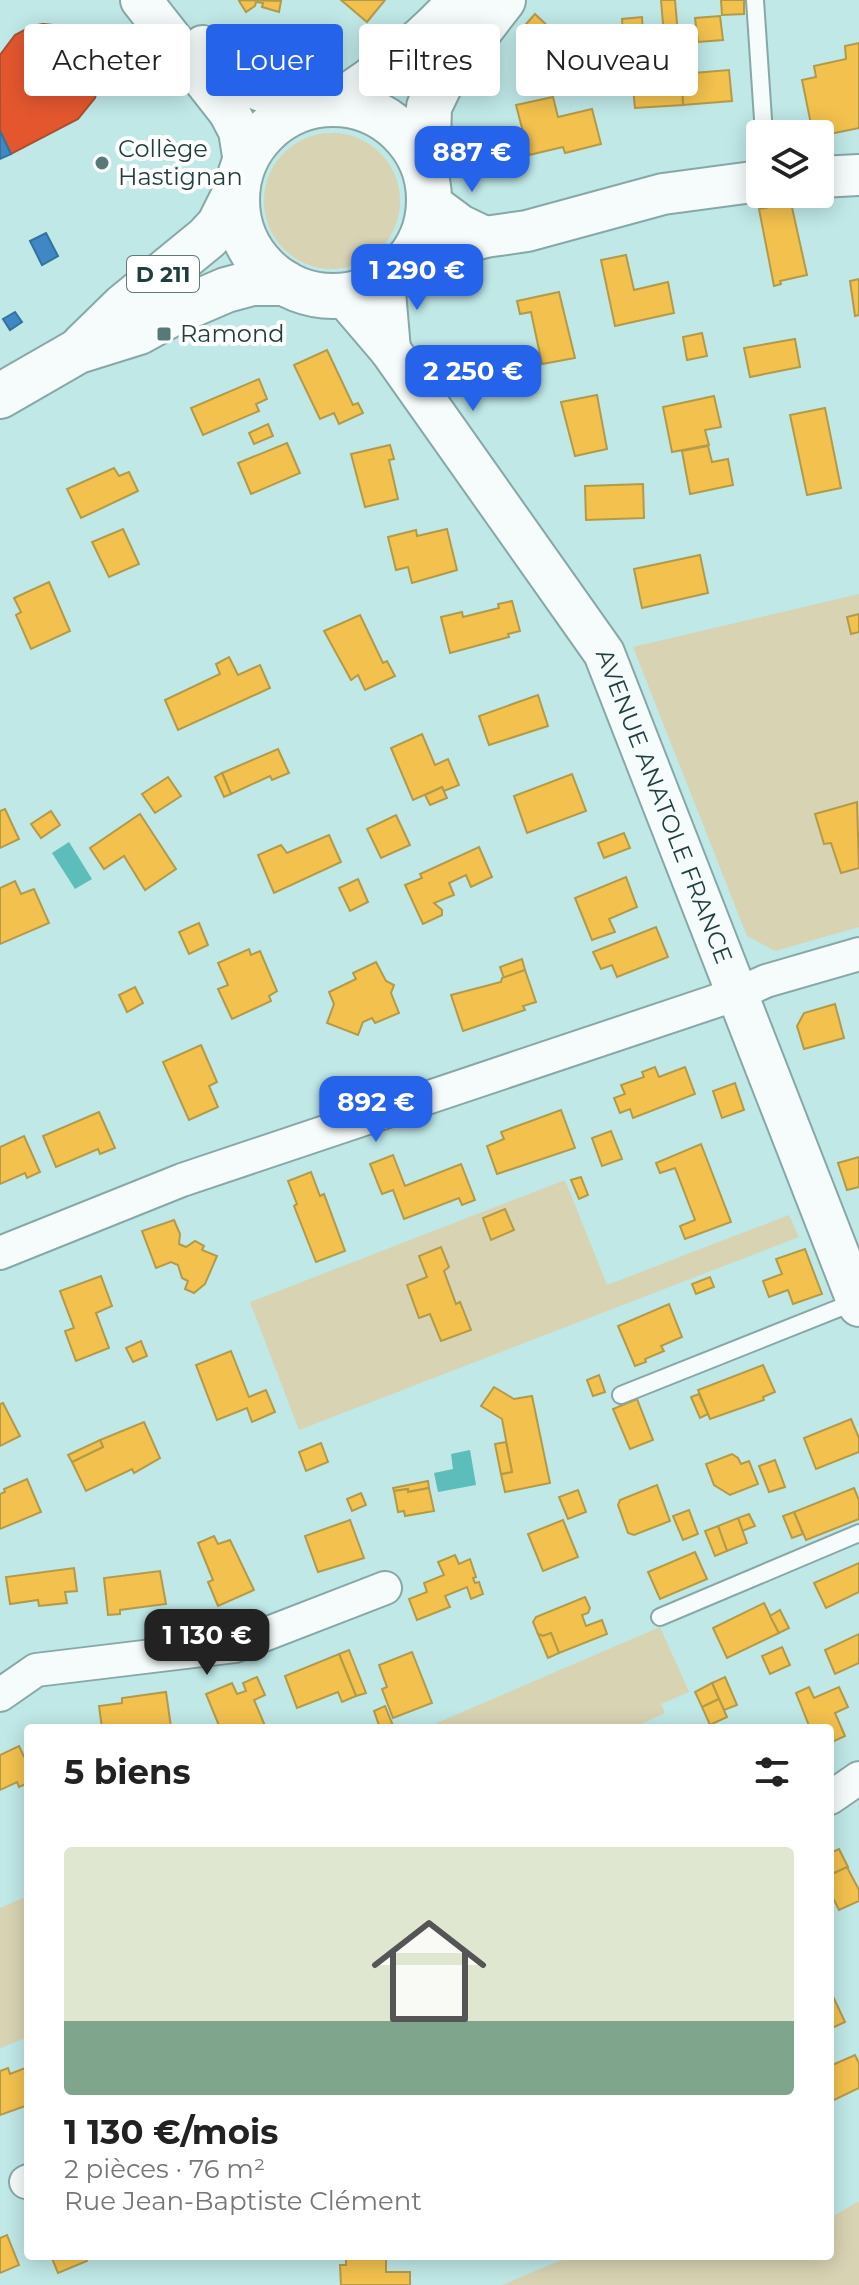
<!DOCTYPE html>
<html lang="fr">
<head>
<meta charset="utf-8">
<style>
	body { margin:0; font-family:Montserrat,sans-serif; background:#f2f2f2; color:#222; height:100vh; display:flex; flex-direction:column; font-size:30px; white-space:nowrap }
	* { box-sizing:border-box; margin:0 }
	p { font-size:26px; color:#767676 }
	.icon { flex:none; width:44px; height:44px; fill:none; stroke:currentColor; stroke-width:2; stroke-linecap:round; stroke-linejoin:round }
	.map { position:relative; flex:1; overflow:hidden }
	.side { position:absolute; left:24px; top:1724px; width:810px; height:536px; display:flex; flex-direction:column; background:#fff; border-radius:8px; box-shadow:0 4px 20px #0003 }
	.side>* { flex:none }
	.guide { position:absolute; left:24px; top:24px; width:812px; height:72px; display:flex; gap:16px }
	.fabs { position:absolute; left:746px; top:120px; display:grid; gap:16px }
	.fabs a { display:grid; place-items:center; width:88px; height:88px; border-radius:8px; background:#fff; box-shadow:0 4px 20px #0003; font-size:40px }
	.price { position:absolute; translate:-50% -68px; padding:0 18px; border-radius:16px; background:#2563eb; color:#fff; font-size:26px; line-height:52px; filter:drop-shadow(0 2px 4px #0008) }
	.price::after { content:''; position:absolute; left:50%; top:48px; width:24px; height:18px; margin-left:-12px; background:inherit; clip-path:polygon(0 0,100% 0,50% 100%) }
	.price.on { background:#222; color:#fff }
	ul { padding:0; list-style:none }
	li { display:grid; align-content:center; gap:16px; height:424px; padding:0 40px }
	li span { display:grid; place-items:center; height:248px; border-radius:8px; color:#555 }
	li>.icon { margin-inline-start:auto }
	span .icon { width:144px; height:144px; fill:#fffc; stroke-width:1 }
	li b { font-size:34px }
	h2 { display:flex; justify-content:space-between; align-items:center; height:96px; padding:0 40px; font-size:34px }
	.tag { padding:0 28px; border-radius:8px; background:#fff; box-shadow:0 4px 20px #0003; font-size:28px; line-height:72px }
	.tag.on { background:#2563eb; color:#fff }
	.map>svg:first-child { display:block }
	.green { fill:#d8d3b3 }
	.water { fill:#5dbdba }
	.homes { fill:#f2c14e; stroke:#b39a49; stroke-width:2 }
	.shops { fill:#e4572e; stroke:#a95032; stroke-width:2 }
	.schools { fill:#3f88c5; stroke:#35729c; stroke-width:2 }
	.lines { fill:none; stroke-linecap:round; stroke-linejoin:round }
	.service-casing { stroke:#87a8a7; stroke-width:20 }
	.minor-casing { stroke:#87a8a7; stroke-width:36 }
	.tertiary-casing { stroke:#87a8a7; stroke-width:44 }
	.primary-casing { stroke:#87a8a7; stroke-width:48 }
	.service { stroke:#f5fcfb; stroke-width:16 }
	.minor { stroke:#f5fcfb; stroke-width:32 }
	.tertiary { stroke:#f5fcfb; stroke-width:40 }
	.primary { stroke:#f5fcfb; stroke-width:44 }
	.poi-dot { fill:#577a78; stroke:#fff; stroke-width:3 }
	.labels { text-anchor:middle; stroke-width:8; stroke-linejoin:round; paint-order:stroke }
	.shield { fill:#fff; stroke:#627877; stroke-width:2 }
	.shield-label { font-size:22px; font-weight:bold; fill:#1f3e3d }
	.poi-label { font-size:24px; fill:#1f3e3d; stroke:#fff; text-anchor:start }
	.street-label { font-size:24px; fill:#1f3e3d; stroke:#fff }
</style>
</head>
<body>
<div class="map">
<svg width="859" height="2285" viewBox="0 0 859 2285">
	<rect width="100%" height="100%" fill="#bfe8e7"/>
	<g class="green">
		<circle cx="332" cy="201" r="68"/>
		<polygon points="859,594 859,927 775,951 747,936 633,647"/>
		<polygon points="565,1180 607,1285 789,1215 799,1237 299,1430 250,1302"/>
		<polygon points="660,1627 689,1692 661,1704 665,1713 633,1728 425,1728"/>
		<polygon points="28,1896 28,2037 0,2048 0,1908"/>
		<polygon points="859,2201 859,2285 502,2285 571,2256 830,2256 830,2218"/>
	</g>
	<g class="water">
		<polygon points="69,842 92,879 75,889 52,853"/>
		<polygon points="470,1450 476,1485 438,1492 434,1473 453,1469 451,1454"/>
	</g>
	<g class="homes">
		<polygon points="341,0 385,0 367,22"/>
		<polygon points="661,0 675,0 678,35 664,36"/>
		<polygon points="721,0 744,0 744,14 722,15"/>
		<polygon points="239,1 239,0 281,1 279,12 262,7 263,3 256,2 255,6 246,12"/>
		<polygon points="535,14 552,30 536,47 519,32"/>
		<polygon points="720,16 723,40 698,42 695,18"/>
		<polygon points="642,17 643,33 623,35 622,19"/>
		<polygon points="859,43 859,128 820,136 820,134 813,134 802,80 816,77 814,66 846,59 845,46"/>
		<polygon points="729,70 732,101 683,105 681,74"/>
		<polygon points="681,74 683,105 635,108 632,78"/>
		<polygon points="553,97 558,117 592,109 601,144 565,153 563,147 529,155 516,105"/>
		<polygon points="791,203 807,275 780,281 781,284 774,286 759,209"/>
		<polygon points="626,255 634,290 668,282 674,313 615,326 601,260"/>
		<polygon points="859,279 859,315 855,316 850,281"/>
		<polygon points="559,292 575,358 542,364 531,312 520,314 517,301"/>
		<polygon points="702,333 707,356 687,360 683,337"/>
		<polygon points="795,339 800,367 750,377 744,348"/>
		<polygon points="327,350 353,405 358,403 363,413 339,424 334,413 320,419 294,365"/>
		<polygon points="259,379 267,399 256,404 259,411 203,435 191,408"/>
		<polygon points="597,395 607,449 575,456 561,402"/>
		<polygon points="714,396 721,427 705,430 709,445 672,452 663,407"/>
		<polygon points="825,408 841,488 807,495 790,415"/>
		<polygon points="268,424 273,436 254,444 249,433"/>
		<polygon points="287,443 300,473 251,494 238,463"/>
		<polygon points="390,445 394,459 389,460 398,499 365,507 351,454"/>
		<polygon points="708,446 712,462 728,459 733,485 690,494 682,451"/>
		<polygon points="114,468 119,476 129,472 138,491 81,518 67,489"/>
		<polygon points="643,484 644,518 586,520 585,486"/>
		<polygon points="123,529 139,564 109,577 92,542"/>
		<polygon points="447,529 457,570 412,583 408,567 396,570 388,537 416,530 417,536"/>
		<polygon points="700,555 708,593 642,608 634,569"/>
		<polygon points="49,582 70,631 31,649 16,615 21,612 14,598"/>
		<polygon points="512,601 520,631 508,634 509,637 450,653 441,617 462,612 463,617 499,608 498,604"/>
		<polygon points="859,614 859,632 851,634 847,617"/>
		<polygon points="360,615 383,663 387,661 395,676 365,690 358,675 351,680 324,631"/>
		<polygon points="229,657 238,675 260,665 270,688 178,730 165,700 220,674 216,664"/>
		<polygon points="538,695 548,726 489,745 479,716"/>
		<polygon points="422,734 435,765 448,759 459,785 444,791 442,787 413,800 391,748"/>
		<polygon points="278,749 289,773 272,780 270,776 231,794 222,773"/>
		<polygon points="222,773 231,794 224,797 215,777"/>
		<polygon points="572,774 586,811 527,833 514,796"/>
		<polygon points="168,777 181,796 155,813 142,794"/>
		<polygon points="442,787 447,798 430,805 425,795"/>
		<polygon points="857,802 859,868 841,873 831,843 824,844 815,814"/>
		<polygon points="5,809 19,839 0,848 0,811"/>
		<polygon points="51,811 60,825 41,838 31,824"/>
		<polygon points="140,814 176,869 145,890 124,856 104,869 90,848"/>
		<polygon points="396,815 410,845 381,858 367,829"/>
		<polygon points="624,833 630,848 604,858 598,843"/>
		<polygon points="329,835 341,862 274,893 258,855 281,845 287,853"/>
		<polygon points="479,847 492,877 471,887 466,875 449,883 454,895 434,903 442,910 442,915 423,924 405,885 422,878 420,874"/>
		<polygon points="626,877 637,907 609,919 615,932 592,940 575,898"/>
		<polygon points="358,879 368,902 350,911 339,888"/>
		<polygon points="15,881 21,894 34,889 49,923 0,944 0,888"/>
		<polygon points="199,923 208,945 189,954 179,932"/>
		<polygon points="656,927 668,957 617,977 612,965 601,969 593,952"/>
		<polygon points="249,949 251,955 260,951 277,991 269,996 271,1001 232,1019 218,989 228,985 218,963"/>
		<polygon points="522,959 525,970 504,978 500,967"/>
		<polygon points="376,962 386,981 394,985 391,993 399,1013 375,1023 372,1018 363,1022 358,1035 327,1023 334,1004 329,992 356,979 353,973"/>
		<polygon points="525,970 536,1002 523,1006 525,1010 463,1031 451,995 501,982 502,978"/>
		<polygon points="135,987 143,1003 127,1012 119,995"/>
		<polygon points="835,1004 844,1038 804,1049 797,1026 804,1013"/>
		<polygon points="201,1045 217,1082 209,1086 218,1107 189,1120 163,1062"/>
		<polygon points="655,1067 659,1077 685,1067 695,1094 633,1118 630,1109 620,1113 614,1098 625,1094 621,1085 644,1077 642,1072"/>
		<polygon points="735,1083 744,1110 722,1118 713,1091"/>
		<polygon points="561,1110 575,1148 497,1174 487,1146 504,1139 501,1132"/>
		<polygon points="99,1112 115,1148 100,1154 98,1149 56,1167 43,1136"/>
		<polygon points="611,1131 622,1159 602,1166 592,1138"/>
		<polygon points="24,1136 40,1172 27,1178 25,1173 0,1184 0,1147"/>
		<polygon points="701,1144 731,1222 685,1239 680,1226 695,1220 675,1168 660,1173 656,1163"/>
		<polygon points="393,1155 405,1186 461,1164 475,1200 462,1205 459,1198 404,1219 393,1190 382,1194 370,1164"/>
		<polygon points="859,1157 859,1187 847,1190 838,1163"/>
		<polygon points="311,1172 320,1196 324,1194 345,1251 316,1262 294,1206 297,1204 288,1181"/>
		<polygon points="581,1177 588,1195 579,1199 571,1180"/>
		<polygon points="505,1209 514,1230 491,1240 483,1218"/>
		<polygon points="174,1220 180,1234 179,1244 186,1247 195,1241 204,1246 202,1250 217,1256 205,1284 194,1293 185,1289 188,1281 182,1278 178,1265 171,1262 156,1268 142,1231"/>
		<polygon points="441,1247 449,1267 444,1271 456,1304 460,1302 471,1330 441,1341 430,1314 419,1318 407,1285 427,1277 419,1256"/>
		<polygon points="805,1249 822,1294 793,1304 788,1290 769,1297 763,1281 782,1274 776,1259"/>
		<polygon points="101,1276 112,1306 96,1313 109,1348 76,1361 65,1331 74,1328 60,1291"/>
		<polygon points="710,1277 714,1287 696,1294 692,1284"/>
		<polygon points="669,1304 682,1337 661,1346 664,1351 645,1359 646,1362 635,1366 618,1326"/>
		<polygon points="141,1341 147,1356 133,1362 126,1348"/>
		<polygon points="231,1351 249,1397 266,1390 275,1412 252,1422 247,1408 217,1420 196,1365"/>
		<polygon points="763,1365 775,1392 763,1397 764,1400 710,1419 698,1390"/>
		<polygon points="599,1375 605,1392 593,1396 587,1380"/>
		<polygon points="494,1387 514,1399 532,1396 550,1483 505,1492 501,1474 512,1472 502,1419 481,1406"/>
		<polygon points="699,1394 708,1414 700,1418 691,1397"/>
		<polygon points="637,1399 653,1440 630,1449 613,1409"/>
		<polygon points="3,1403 20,1436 0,1446 0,1404"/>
		<polygon points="851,1419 859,1438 859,1452 816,1469 804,1438"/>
		<polygon points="144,1422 160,1458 134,1473 132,1469 86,1491 72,1462 103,1447 100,1440"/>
		<polygon points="100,1440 103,1447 72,1462 68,1455"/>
		<polygon points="506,1442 512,1472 501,1474 495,1444"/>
		<polygon points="321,1443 328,1462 306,1471 299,1452"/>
		<polygon points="732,1454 738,1458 741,1464 749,1461 758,1484 730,1495 714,1485 706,1464"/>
		<polygon points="775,1460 785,1487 769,1492 759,1466"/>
		<polygon points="27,1479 41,1512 0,1529 0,1494 5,1492 4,1489"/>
		<polygon points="428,1481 429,1488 408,1492 408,1489 394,1491 393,1488"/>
		<polygon points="657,1485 670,1521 634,1535 628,1533 618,1505 620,1500"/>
		<polygon points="429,1488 434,1511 405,1516 404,1511 398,1512 394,1491 408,1489 408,1492"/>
		<polygon points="854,1488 859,1500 859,1519 806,1540 794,1512"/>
		<polygon points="578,1490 586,1512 568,1519 559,1497"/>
		<polygon points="361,1493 366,1505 352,1511 347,1499"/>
		<polygon points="689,1510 698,1534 683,1540 673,1516"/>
		<polygon points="794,1512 803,1534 792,1538 783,1516"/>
		<polygon points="749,1514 755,1526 742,1531 738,1518"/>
		<polygon points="738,1518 747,1543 727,1551 718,1526"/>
		<polygon points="350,1520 364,1558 318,1572 305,1536"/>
		<polygon points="563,1520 578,1557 543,1571 528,1534"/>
		<polygon points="718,1526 727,1551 715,1556 705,1531"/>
		<polygon points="214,1536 218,1544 230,1540 254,1590 218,1606 208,1582 213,1580 198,1543"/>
		<polygon points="695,1552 707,1579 660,1599 648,1572"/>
		<polygon points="455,1555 459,1564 470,1559 476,1577 473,1578 475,1583 479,1582 483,1594 471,1599 467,1587 445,1596 450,1607 417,1620 409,1599 427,1592 424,1583 444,1575 438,1562"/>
		<polygon points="859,1563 859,1592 826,1608 814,1583"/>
		<polygon points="74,1568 77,1591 65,1592 67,1603 39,1606 38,1600 10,1604 6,1577"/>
		<polygon points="160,1571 166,1604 120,1610 120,1614 108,1615 104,1578"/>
		<polygon points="585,1597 590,1608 588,1613 582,1615 586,1626 602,1620 607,1634 559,1653 551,1633 543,1636 538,1634 533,1622 536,1617"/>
		<polygon points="764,1603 779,1633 727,1658 713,1628"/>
		<polygon points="780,1610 789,1628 779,1633 770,1616"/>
		<polygon points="551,1633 559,1653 548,1658 538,1634 543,1636"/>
		<polygon points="859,1634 859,1663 835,1674 825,1650"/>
		<polygon points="782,1647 790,1665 770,1674 762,1656"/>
		<polygon points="349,1650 366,1693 356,1696 339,1654"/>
		<polygon points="412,1652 432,1703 393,1718 382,1689 387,1687 379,1665"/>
		<polygon points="339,1654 356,1696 342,1702 338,1692 297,1708 285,1676"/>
		<polygon points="257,1677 265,1695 254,1700 266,1728 220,1728 206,1694 232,1683 237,1694 246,1691 243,1683"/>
		<polygon points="725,1677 737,1705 724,1710 712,1683"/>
		<polygon points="712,1683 719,1699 702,1707 695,1692"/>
		<polygon points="809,1687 814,1698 839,1687 848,1707 835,1713 845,1736 830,1743 830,1728 810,1728 796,1693"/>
		<polygon points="166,1692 171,1727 102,1728 99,1706 122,1703 122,1698"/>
		<polygon points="719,1699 727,1717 710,1725 702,1707"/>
		<polygon points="385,1706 394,1728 380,1728 374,1711"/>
		<polygon points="19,1746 28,1765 28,1783 19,1787 17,1782 0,1790 0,1755"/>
		<polygon points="839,1849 848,1867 830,1875 830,1853"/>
		<polygon points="847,1867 859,1890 859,1901 839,1910 830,1892 830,1875"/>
		<polygon points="830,1990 845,2022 830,2029"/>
		<polygon points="855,2055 859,2063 859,2088 830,2102 830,2066"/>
		<polygon points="28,2067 28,2105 0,2115 0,2071 8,2068 10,2074"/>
		<polygon points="7,2235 19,2265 0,2273 0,2238"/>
		<polygon points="51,2256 85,2256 87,2261 58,2273"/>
		<polygon points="346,2256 386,2256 386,2272 410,2272 410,2285 341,2285 340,2265 346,2265"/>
	</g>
	<polygon class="shops" points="43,24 63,26 88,44 98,60 99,84 95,98 78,119 11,154 0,131 0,55 15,35 32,26"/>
	<g class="schools">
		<polygon points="0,131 11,154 0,159"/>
		<polygon points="46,233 58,256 42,265 30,241"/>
		<polygon points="15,312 22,322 10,330 3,319"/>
	</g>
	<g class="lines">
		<defs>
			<g id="service">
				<polyline points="755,0 764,134"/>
				<polyline points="621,1395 857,1301"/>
				<polyline points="660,1617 859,1533"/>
			</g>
			<g id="minor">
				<polyline points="0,1253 182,1180 737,994 766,981 859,954"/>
				<polyline points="0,1695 36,1670 235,1646 385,1588"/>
				<polyline points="830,1798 859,1778"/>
				<polyline points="26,2182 28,2181"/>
			</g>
			<g id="tertiary">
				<polyline points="141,0 229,112 239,131 244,162"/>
				<path d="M203,46c32,40 61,49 109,59"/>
				<polyline points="820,177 859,175"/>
				<polyline points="429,202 460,225 485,237"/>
				<polyline points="407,259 485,237 527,231 663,194 760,181"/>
				<polyline points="384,280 390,350"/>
				<path id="s1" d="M343,295l47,55 214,303 255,653"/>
			</g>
			<g id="primary">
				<path d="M337,103c44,-28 89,-63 124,-103"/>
				<circle cx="333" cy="200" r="96"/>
				<polyline points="427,178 429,107 443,78 503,0"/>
				<polyline points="83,346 124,306 207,238 219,225 237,189"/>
				<polyline points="0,396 78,351 139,332 175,312 226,290 252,283 285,283"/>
			</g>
		</defs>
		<use href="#service" class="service-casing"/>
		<use href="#minor" class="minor-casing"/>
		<use href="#tertiary" class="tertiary-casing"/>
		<use href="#primary" class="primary-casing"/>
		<use href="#service" class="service"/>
		<use href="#minor" class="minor"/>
		<use href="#tertiary" class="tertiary"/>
		<use href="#primary" class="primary"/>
	</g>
	<g class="poi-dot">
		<circle cx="102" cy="163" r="8"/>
		<rect x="156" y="326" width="16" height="16" rx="4"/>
	</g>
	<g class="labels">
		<rect class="shield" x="127" y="256" width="72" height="36" rx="6"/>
		<g class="shield-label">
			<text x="163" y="282">D 211</text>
		</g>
		<g class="poi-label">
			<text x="118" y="157">Collège<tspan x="118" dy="28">Hastignan</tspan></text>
			<text x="180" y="342">Ramond</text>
		</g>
		<g class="street-label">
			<text dy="8" stroke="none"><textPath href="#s1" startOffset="608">AVENUE ANATOLE FRANCE</textPath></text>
		</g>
	</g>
</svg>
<div class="fabs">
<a><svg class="icon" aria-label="layers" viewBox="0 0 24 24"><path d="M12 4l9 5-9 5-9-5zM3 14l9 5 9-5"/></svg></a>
</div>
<b class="price" style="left:472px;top:194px">887 €</b>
<b class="price" style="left:417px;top:312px">1 290 €</b>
<b class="price" style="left:473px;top:413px">2 250 €</b>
<b class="price" style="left:376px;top:1144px">892 €</b>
<b class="price on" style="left:207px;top:1677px">1 130 €</b>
<div class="guide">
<a class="tag">Acheter</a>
<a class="tag on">Louer</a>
<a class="tag">Filtres</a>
<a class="tag">Nouveau</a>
</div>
<section class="side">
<h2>5 biens<svg class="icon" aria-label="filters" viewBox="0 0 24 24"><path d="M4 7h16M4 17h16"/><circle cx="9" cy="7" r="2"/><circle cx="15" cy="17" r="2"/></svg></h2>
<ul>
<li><span style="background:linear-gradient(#dfe7d0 70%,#7fa58c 0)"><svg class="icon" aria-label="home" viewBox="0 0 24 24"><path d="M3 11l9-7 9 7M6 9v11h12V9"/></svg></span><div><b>1 130 €/mois</b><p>2 pièces · 76 m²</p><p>Rue Jean-Baptiste Clément</p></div></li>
</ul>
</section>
</div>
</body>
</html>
